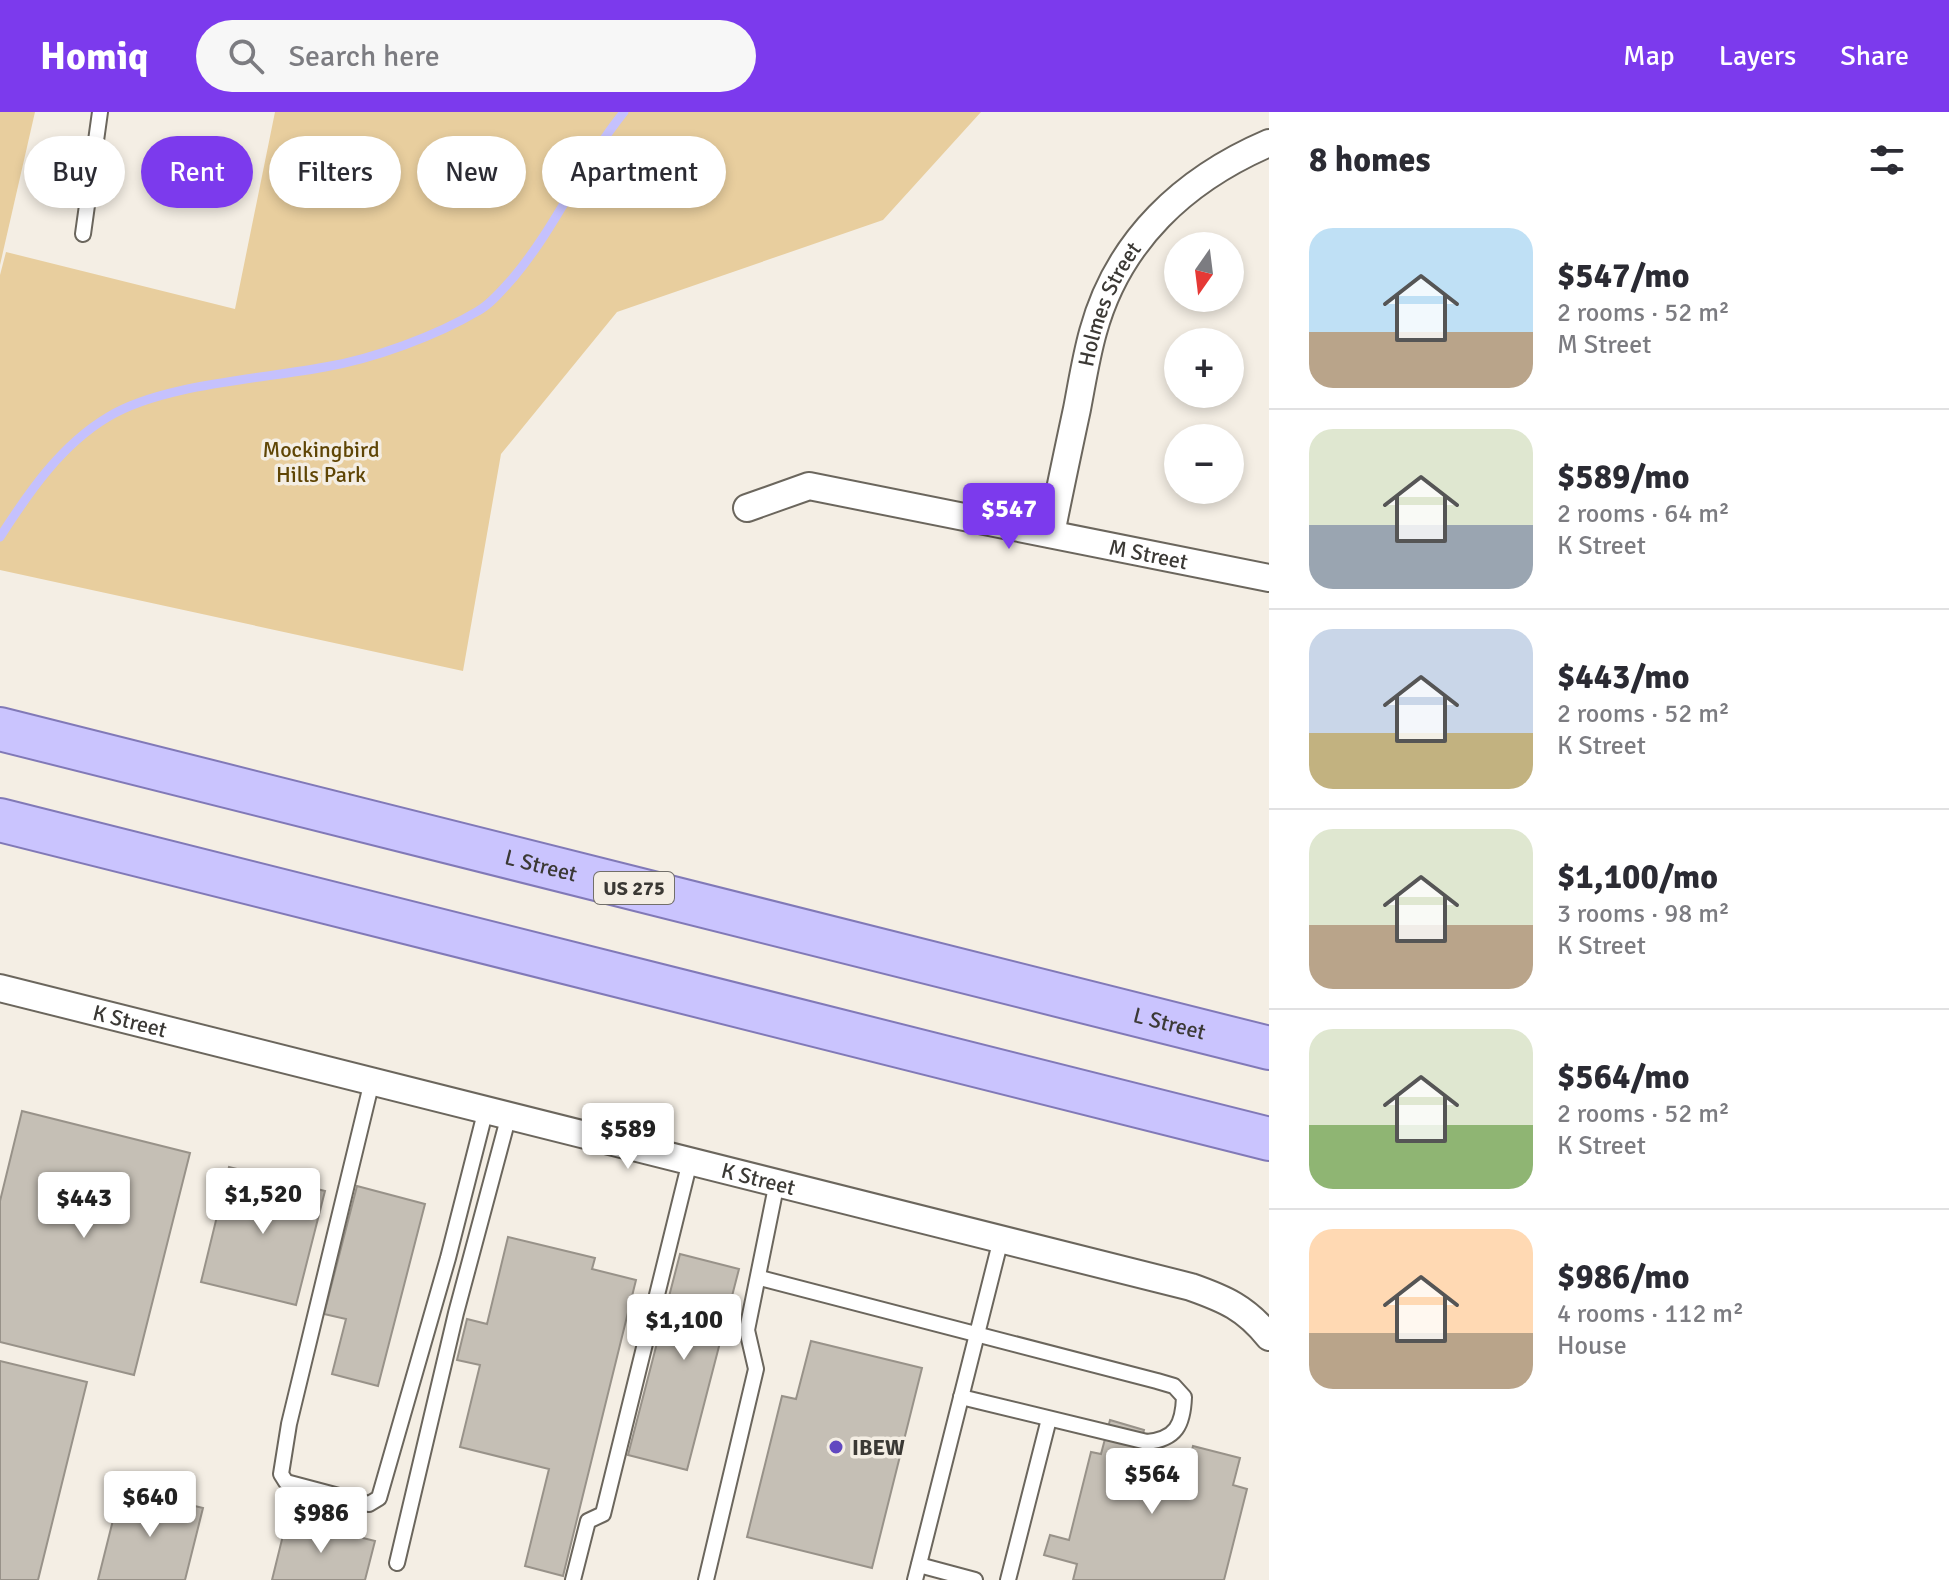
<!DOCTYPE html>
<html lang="en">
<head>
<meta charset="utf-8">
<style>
	body { margin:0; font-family:Signika,sans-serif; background:#f7f7f7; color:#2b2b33; height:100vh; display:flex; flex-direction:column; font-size:30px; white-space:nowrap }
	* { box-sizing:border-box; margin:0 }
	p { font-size:26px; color:#7c7c81 }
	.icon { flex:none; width:44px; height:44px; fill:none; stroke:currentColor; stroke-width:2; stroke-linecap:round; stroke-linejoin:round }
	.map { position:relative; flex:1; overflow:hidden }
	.panel { display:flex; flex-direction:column; background:#fff; width:680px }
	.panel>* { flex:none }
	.top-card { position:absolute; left:24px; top:24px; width:760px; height:72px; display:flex; gap:16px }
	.needle { width:52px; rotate:194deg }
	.buttons { position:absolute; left:1164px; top:120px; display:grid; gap:16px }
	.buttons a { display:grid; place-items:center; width:80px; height:80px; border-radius:50%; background:#fff; box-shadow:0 4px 12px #0003; font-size:40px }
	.price { position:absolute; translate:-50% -68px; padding:0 18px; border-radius:8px; background:#fff; color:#222; font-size:26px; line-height:52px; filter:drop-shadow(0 2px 4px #0008) }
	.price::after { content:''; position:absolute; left:50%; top:48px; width:24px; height:18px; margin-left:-12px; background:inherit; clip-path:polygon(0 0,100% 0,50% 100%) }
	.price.active { background:#7c3aed; color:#fff }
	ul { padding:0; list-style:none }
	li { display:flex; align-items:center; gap:24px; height:200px; padding:0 40px }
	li+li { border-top:2px solid #e1e1e2 }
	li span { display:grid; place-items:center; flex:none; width:224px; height:160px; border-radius:24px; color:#555 }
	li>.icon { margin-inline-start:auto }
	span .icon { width:96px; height:96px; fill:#fffc; stroke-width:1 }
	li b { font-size:34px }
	h2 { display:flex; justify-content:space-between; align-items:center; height:96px; padding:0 40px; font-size:34px }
	.tag { padding:0 28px; border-radius:36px; background:#fff; box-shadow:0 4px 12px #0003; font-size:28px; line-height:72px }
	.tag.active { background:#7c3aed; color:#fff }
	header { display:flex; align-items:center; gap:48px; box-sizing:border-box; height:112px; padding:0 40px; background:#7c3aed; color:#fff }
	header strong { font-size:38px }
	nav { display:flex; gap:44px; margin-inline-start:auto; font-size:28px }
	.search { width:560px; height:72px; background:#f7f7f7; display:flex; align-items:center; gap:20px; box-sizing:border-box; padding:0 28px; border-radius:44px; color:#7c7c81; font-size:30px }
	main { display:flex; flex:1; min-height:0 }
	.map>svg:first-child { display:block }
	.green { fill:#e8ce9e }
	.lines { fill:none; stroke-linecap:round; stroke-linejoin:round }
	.stream { stroke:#c5c1fd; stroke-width:9 }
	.building { fill:#c5bfb5; stroke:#989289; stroke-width:2 }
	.service-casing { stroke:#6b665d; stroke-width:18 }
	.minor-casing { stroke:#6b665d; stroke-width:30 }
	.primary-casing { stroke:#8179b7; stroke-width:46 }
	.service { stroke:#fff; stroke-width:14 }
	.minor { stroke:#fff; stroke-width:26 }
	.primary { stroke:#cac4fe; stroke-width:42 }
	.poi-dot { fill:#6148c0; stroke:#f4eee4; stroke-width:3 }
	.labels { text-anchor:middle; stroke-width:7; stroke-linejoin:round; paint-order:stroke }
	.shield { fill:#f4eee4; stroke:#726f6a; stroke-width:2 }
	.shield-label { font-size:20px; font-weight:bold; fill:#3b3935 }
	.street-label { font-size:22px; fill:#3b3935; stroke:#f4eee4 }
	.park-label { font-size:22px; fill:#5f4505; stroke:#f4eee4 }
	.poi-label { font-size:22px; font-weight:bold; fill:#3b3935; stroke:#f4eee4; text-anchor:start }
</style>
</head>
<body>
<header>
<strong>Homiq</strong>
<div class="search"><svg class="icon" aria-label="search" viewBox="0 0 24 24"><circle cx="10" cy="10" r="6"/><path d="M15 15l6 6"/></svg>Search here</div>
<nav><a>Map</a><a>Layers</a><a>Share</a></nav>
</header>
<main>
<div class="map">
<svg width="1269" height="1468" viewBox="0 0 1269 1468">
	<rect width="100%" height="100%" fill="#f4eee4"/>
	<g class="green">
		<polygon points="0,0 35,0 0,153"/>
		<polygon points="275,0 981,0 883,108 617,200 501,342 463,559 0,458 0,163 6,140 235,197"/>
	</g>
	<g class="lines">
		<path class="stream" d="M0,425c29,-45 61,-92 108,-120 54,-33 154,-38 217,-50 48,-8 111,-31 153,-56 13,-7 25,-22 35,-33 43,-51 69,-114 111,-166"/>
	</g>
	<g class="building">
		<polygon points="22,999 190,1041 134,1263 0,1230 0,1089"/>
		<polygon points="229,1055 325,1079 296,1193 201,1170"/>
		<polygon points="357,1074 425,1092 378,1274 332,1262 346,1207 324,1202"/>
		<polygon points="508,1125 595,1146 592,1157 636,1168 563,1464 525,1454 549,1357 460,1335 480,1253 457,1248 467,1207 487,1212"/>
		<polygon points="680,1142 739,1157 687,1358 628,1343"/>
		<polygon points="811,1229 922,1256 872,1456 747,1425 782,1284 796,1287"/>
		<polygon points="0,1249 87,1270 38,1468 0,1468"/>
		<polygon points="1110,1308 1144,1318 1136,1350 1186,1363 1193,1334 1240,1346 1233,1373 1247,1377 1224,1468 1073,1468 1077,1452 1044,1443 1050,1423 1069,1428 1091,1340 1101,1342"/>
		<polygon points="121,1376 203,1396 185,1468 98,1468"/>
		<polygon points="287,1407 375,1429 365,1468 272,1468"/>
	</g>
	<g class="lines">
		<defs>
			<g id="service">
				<polyline points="83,122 100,0"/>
				<polyline points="372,969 289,1312 281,1362 286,1370 369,1392 379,1386 448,1146 486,997"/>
				<path d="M760,1166l397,103 17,5 10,11c-1,28 -8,42 -37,45l-186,-45"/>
				<polyline points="397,1451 456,1201 509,1003"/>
				<polyline points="919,1453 975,1468"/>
				<polyline points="573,1468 588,1409 603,1402 690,1049"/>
				<polyline points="706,1468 756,1257 747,1218 777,1070"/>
				<polyline points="915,1468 1001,1127"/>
				<polyline points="1008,1468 1049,1307"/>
			</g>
			<g id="minor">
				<path id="s1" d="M747,396l62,-22 460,92"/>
				<path id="s2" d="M1051,422c8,-41 17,-83 26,-125 5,-26 9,-52 16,-77 25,-92 92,-153 176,-189"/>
				<path id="s3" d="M0,876l1191,299c34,12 55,21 78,50"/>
			</g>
			<g id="primary">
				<path id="s4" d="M0,617l1269,319"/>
				<polyline points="0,708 1269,1027"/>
			</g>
		</defs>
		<use href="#service" class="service-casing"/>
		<use href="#minor" class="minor-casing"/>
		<use href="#primary" class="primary-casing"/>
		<use href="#service" class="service"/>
		<use href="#minor" class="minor"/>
		<use href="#primary" class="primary"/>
	</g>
	<circle class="poi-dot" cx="836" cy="1335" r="8"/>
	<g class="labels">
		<rect class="shield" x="594" y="760" width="80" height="32" rx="6"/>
		<g class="shield-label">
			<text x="634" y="783">US 275</text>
		</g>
		<g class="street-label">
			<text dy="8" stroke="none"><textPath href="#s2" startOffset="238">Holmes Street</textPath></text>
			<text dy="8" stroke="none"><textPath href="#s1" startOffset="412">M Street</textPath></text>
			<text dy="8" stroke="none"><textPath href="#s4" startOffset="558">L Street</textPath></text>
			<text dy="8" stroke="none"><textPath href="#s3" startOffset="134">K Street</textPath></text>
			<text dy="8" stroke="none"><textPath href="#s4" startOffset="1206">L Street</textPath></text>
			<text dy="8" stroke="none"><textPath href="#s3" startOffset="782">K Street</textPath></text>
		</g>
		<g class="park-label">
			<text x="321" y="345">Mockingbird<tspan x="321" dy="25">Hills Park</tspan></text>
		</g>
		<g class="poi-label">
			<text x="852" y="1343">IBEW</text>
		</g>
	</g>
</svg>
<div class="buttons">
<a><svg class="needle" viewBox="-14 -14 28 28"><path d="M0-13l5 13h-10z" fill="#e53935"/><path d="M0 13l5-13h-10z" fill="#7c7c81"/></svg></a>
<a>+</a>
<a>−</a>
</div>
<b class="price active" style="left:1009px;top:439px">$547</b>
<b class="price" style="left:628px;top:1059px">$589</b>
<b class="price" style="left:263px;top:1124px">$1,520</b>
<b class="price" style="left:84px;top:1128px">$443</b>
<b class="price" style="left:684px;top:1250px">$1,100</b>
<b class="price" style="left:1152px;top:1404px">$564</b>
<b class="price" style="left:150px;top:1427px">$640</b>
<b class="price" style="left:321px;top:1443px">$986</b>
<div class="top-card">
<a class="tag">Buy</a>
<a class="tag active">Rent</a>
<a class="tag">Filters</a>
<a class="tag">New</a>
<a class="tag">Apartment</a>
</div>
</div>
<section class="panel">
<h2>8 homes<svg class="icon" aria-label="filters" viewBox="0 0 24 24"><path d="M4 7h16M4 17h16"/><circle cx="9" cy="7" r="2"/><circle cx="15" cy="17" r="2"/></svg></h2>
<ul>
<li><span style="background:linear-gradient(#bfe0f5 65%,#b9a48a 0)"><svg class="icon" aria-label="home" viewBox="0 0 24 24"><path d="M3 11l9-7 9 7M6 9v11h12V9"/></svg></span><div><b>$547/mo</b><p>2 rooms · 52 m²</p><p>M Street</p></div></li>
<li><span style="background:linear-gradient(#dfe7d0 60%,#9aa5b1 0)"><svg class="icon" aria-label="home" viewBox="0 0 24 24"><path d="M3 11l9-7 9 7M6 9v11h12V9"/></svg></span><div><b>$589/mo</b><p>2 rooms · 64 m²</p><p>K Street</p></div></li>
<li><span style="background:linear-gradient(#c9d6e8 65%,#c2b280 0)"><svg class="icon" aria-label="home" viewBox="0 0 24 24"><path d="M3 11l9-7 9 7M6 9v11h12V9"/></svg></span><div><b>$443/mo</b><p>2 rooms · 52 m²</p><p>K Street</p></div></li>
<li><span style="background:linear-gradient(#dfe7d0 60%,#b9a48a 0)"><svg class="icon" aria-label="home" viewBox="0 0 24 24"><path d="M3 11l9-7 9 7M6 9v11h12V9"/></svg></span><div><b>$1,100/mo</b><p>3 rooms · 98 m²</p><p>K Street</p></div></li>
<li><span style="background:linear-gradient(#dfe7d0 60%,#8fb573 0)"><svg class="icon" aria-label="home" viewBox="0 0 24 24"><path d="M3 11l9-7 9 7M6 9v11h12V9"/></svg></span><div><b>$564/mo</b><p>2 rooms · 52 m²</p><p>K Street</p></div></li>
<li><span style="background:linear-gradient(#ffd9b3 65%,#b9a48a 0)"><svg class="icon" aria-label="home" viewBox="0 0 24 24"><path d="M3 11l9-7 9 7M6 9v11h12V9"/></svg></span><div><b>$986/mo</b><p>4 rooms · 112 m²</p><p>House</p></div></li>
</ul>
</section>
</main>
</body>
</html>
